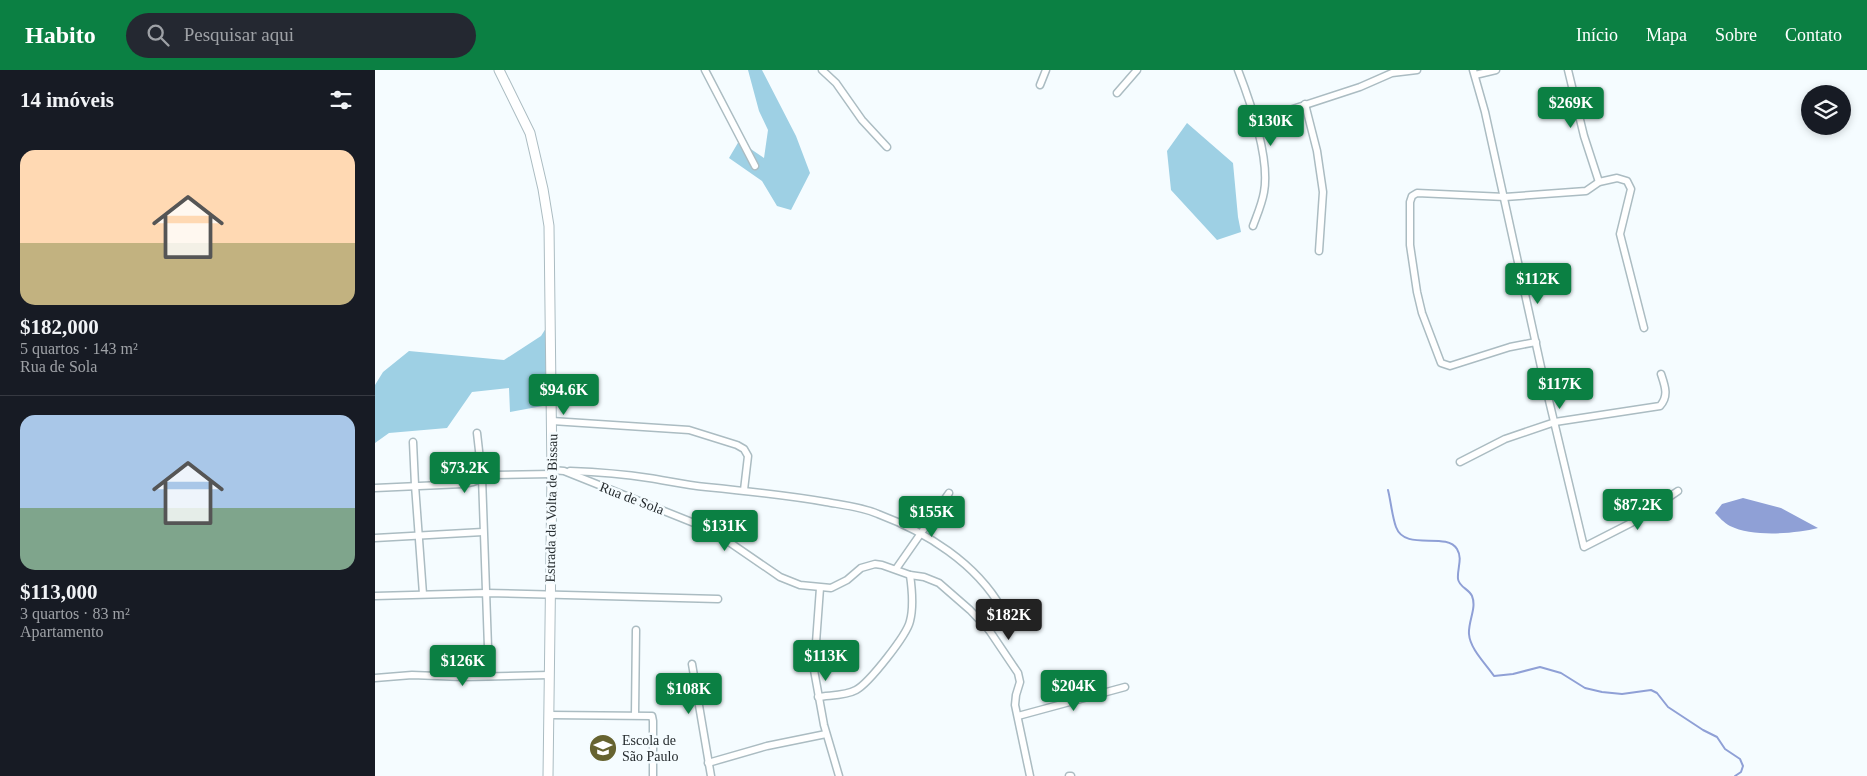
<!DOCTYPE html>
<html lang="pt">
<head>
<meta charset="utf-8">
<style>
	body { margin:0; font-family:"Times New Roman",serif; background:#242831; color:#f1f3f6; height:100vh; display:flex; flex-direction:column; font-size:19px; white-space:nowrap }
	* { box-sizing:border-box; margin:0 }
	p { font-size:16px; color:#9ea1a6 }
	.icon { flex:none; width:28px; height:28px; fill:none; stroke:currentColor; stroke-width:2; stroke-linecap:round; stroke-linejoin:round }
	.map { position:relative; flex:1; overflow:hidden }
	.sheet { display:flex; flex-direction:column; background:#171b24; width:375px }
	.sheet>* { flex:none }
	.fabs { position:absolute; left:1426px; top:15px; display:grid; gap:10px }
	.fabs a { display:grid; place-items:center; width:50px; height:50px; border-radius:50%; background:#171b24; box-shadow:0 2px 8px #0003; font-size:25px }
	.price { position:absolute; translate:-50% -42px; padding:0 11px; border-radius:5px; background:#0b8043; color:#fff; font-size:16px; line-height:32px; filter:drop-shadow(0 1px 2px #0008) }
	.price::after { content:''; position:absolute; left:50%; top:30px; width:15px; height:11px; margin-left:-8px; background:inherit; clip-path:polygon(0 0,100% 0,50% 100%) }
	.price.on { background:#222; color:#fff }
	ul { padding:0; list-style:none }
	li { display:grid; align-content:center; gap:10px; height:265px; padding:0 20px }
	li+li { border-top:1px solid #363941 }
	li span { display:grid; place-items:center; height:155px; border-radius:15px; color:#555 }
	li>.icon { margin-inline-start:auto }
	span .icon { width:90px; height:90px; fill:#fffc; stroke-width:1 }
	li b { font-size:21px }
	h2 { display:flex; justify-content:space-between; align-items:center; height:60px; padding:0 20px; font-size:21px }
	header { display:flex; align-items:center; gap:30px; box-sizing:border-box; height:70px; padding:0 25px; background:#0b8043; color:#fff }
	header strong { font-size:24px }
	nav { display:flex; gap:28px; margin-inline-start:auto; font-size:18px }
	.search { width:350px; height:45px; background:#242831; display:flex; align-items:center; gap:12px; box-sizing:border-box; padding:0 18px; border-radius:28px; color:#9ea1a6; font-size:19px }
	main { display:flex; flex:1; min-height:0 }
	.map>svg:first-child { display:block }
	.green { fill:#9ed0e4 }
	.water { fill:#8fa0d6 }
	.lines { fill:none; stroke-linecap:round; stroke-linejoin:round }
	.stream { stroke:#8fa0d6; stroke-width:2 }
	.street-casing { stroke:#abbcc2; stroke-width:9 }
	.secondary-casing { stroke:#abbcc2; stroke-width:11 }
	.street { stroke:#fff; stroke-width:6 }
	.secondary { stroke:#fff; stroke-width:9 }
	.labels { text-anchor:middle; stroke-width:5; stroke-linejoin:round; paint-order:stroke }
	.street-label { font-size:14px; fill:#252b2e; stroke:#f5fcff }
	.poi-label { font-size:14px; fill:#252b2e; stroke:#f5fcff; text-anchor:start }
</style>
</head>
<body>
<header>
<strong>Habito</strong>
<div class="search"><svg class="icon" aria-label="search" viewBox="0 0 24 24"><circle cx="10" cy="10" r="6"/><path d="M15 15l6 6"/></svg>Pesquisar aqui</div>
<nav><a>Início</a><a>Mapa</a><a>Sobre</a><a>Contato</a></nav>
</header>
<main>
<section class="sheet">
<h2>14 imóveis<svg class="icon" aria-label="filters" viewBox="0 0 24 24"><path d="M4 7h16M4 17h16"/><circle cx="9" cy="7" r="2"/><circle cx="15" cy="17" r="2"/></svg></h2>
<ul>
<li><span style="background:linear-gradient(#ffd9b3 60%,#c2b280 0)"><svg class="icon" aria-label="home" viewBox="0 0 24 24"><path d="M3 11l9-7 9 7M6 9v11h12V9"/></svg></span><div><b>$182,000</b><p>5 quartos · 143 m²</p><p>Rua de Sola</p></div></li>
<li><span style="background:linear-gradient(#a9c7e8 60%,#7fa58c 0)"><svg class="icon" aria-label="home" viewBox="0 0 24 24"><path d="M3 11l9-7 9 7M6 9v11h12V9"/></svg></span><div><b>$113,000</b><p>3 quartos · 83 m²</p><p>Apartamento</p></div></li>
</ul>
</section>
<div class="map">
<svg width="1492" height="706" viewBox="0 0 1492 706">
	<rect width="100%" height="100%" fill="#f5fcff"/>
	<g class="green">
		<polygon points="373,0 387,0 421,66 435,103 416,140 402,136 387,111 354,88 364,71 389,88 393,60 384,41"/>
		<polygon points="812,53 858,93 863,147 866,162 842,170 796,120 792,81"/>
		<polygon points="173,255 173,335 135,342 134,318 97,322 72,358 14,363 0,373 0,315 8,302 34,281 129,290 166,266"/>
	</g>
	<path class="water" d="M1368,428l38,10 37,20c-24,6 -66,9 -88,-2 -6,-3 -11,-9 -15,-13l7,-9z"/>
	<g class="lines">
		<path class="stream" d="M1013,420c3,12 4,26 8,37 9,25 50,4 61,22 6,10 0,19 1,30 1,8 11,10 14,17 5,12 -4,25 -3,38 1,15 17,30 25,42l19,-2 27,-7 21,6 24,15 17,4 20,2 29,-4 6,3 11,14 35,23 14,7 8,12 15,10 3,7 -2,6 -6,4"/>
		<defs>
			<g id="street">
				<polyline points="330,0 380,96"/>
				<polyline points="447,0 461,13 487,50 512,77"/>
				<path d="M863,0c12,31 32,89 26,122 -2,12 -7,23 -11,34"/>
				<polyline points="1098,0 1110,42 1166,297 1209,477 1256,453 1303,421"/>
				<polyline points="1193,0 1209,66 1224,112"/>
				<polyline points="1100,5 1121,0"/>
				<polyline points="665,15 671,0"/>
				<polyline points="742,23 762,0"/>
				<polyline points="930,34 942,81 948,122 944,181"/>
				<polyline points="881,51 985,17 1017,3 1042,0"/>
				<polyline points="1161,272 1135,277 1075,296 1066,293 1047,243 1042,222 1035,175 1035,132 1037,126 1042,123 1130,127 1211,121 1224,112 1242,108 1252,111 1256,119 1245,164 1269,258"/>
				<polyline points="177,351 314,360 362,375 369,379 373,386 369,420"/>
				<polyline points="102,363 107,407 114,606"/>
				<polyline points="38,372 40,415 48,524"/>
				<path d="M1085,392l45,-23 50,-17 105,-16c9,-10 5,-20 1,-32"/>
				<polyline points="177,400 189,401 319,453 354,472 405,507 425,515 456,518 472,510 486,498 500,494 507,495 535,505 549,507 564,513 595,540 614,560 643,603 645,612 641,625 640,635 655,706"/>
				<path d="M195,401c26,1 53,3 79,7 19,3 38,7 57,9 40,4 80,8 120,15 17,3 36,5 52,12 48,18 98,49 124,95l-2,10 -11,11"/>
				<polyline points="0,418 88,414 98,412 117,405 177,404"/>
				<polyline points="0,468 108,462"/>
				<polyline points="521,499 574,423"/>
				<polyline points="445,518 439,600 449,655 464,706"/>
				<polyline points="0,526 111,523 343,529"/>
				<polyline points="317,594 336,706"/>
				<polyline points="0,608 37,605 88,607 174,605"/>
				<path d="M443,627c12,-2 27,-1 38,-7 13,-7 51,-55 54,-69 4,-15 2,-32 0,-46"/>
				<polyline points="175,645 277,646 278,651 278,706"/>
				<polyline points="260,645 261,560"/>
				<polyline points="643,646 750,617"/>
				<polyline points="333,693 392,676 451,664"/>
				<polyline points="694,706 696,706"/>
			</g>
			<polyline id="secondary" points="124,0 155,63 168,119 174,156 177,404 173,706"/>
		</defs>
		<use href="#street" class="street-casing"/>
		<use href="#secondary" class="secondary-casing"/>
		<use href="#street" class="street"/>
		<use href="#secondary" class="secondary"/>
	</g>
	<defs>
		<symbol id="school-disc" viewBox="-11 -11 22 22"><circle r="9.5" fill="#666330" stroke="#f5fcff"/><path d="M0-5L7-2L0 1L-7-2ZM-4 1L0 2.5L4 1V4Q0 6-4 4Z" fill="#fff"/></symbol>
	</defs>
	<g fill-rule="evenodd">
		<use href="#school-disc" x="212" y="662" width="32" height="32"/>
	</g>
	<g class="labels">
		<g class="street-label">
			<text transform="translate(257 428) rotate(21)" y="5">Rua de Sola</text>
			<text transform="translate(176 438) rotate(-89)" y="5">Estrada da Volta de Bissau</text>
		</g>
		<g class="poi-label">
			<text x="247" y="675">Escola de<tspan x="247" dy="16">São Paulo</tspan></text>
		</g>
	</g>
</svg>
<div class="fabs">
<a><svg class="icon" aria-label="layers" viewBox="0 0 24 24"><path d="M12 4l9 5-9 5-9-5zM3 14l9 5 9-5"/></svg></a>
</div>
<b class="price" style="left:1196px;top:59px">$269K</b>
<b class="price" style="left:896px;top:77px">$130K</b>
<b class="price" style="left:1163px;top:235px">$112K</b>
<b class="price" style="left:1185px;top:340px">$117K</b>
<b class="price" style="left:189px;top:346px">$94.6K</b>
<b class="price" style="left:90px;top:424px">$73.2K</b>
<b class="price" style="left:1263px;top:461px">$87.2K</b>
<b class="price" style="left:557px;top:468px">$155K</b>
<b class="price" style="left:350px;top:482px">$131K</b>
<b class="price on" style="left:634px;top:571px">$182K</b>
<b class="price" style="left:451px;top:612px">$113K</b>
<b class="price" style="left:88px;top:617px">$126K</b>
<b class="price" style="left:699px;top:642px">$204K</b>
<b class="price" style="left:314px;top:645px">$108K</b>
</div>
</main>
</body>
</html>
